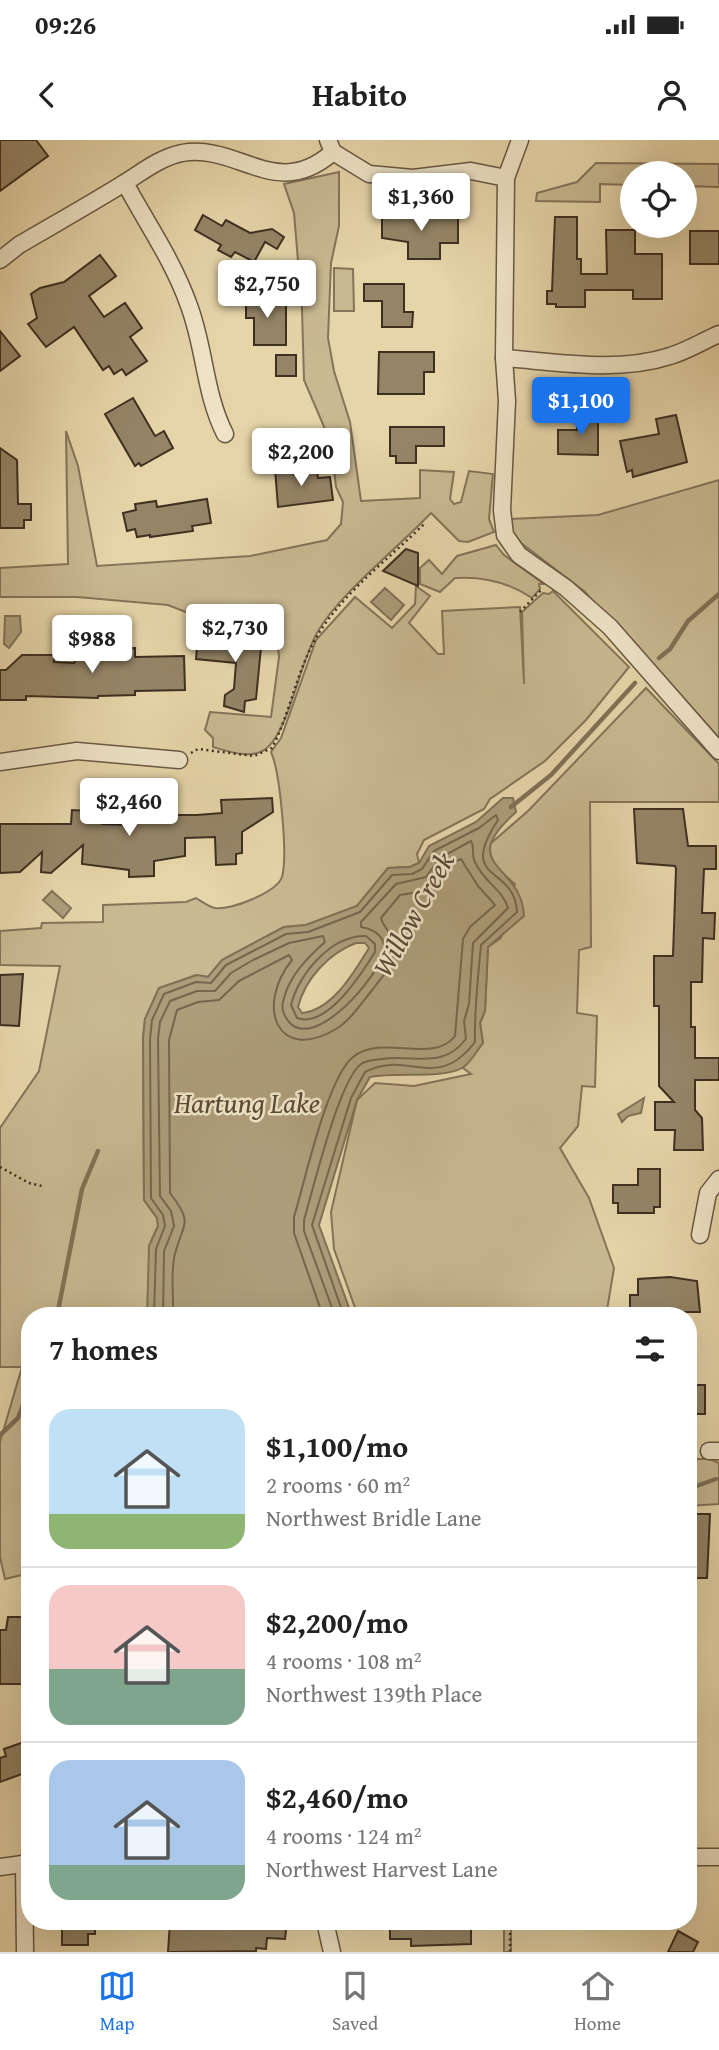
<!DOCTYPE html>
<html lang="en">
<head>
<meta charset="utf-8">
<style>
	body { margin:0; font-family:"Gentium Book Plus",serif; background:#f2f2f2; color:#222; height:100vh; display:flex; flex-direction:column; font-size:26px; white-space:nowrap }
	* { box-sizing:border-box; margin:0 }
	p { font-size:23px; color:#767676 }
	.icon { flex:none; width:38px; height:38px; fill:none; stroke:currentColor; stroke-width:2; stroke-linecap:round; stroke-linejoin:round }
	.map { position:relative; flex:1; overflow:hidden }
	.panel { position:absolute; left:21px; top:1167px; width:676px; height:623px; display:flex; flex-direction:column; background:#fff; border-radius:28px; box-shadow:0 7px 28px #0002 }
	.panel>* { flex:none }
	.fabs { position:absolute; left:620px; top:21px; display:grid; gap:14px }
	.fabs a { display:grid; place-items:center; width:77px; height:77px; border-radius:50%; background:#fff; box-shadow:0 7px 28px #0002; font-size:35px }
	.price { position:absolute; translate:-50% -60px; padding:0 16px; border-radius:7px; background:#fff; color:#222; font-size:23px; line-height:46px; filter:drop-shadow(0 2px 4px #0008) }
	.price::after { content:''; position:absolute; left:50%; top:42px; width:21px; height:16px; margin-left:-10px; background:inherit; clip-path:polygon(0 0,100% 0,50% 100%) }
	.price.current { background:#1a73e8; color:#fff }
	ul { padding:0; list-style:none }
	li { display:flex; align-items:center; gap:21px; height:175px; padding:0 28px }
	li+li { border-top:2px solid #e0e0e0 }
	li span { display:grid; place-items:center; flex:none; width:196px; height:140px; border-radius:21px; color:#555 }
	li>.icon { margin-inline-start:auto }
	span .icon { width:84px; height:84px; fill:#fffc; stroke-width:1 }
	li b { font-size:30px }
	h2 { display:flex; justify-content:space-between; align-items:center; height:84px; padding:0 28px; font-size:30px }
	.status { display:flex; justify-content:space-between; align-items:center; height:49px; padding:0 35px; background:#fff; direction:ltr }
	.status svg { height:19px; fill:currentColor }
	header { display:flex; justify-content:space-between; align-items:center; height:91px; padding:0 28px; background:#fff; font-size:32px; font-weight:800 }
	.menu { display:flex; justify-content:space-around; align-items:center; height:98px; border-top:2px solid #e0e0e0; background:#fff; font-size:19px; color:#767676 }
	.menu a { display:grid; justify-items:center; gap:4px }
	.menu .current { color:#1a73e8 }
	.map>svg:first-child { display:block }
	.green { fill:#c9b992; stroke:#847459; stroke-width:2 }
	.water { fill:#ad9d7a; stroke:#817156; stroke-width:2; fill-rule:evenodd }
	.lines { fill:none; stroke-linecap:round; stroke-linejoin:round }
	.shore { stroke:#76664d; stroke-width:2 }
	.stream { stroke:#817156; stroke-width:4.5 }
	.building { fill:#958567; stroke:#3e2f20; stroke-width:2 }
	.minor-casing { stroke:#685842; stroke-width:19 }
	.path { stroke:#3e2f20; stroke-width:2.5; stroke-dasharray:2 3.5; stroke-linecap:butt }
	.minor { stroke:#efe4c7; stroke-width:16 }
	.labels { text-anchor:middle; stroke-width:5; stroke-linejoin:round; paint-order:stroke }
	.water-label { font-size:28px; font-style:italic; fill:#5a4a36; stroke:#efe4c7 }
</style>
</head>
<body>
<div class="status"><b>09:26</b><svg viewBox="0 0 49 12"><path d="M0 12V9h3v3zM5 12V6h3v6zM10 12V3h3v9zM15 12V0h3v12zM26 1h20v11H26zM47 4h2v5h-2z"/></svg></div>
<header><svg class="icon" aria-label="back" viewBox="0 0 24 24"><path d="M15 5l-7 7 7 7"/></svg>Habito<svg class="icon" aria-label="person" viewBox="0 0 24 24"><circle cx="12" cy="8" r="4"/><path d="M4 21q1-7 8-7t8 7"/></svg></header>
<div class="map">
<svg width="719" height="1812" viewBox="0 0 719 1812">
	<rect width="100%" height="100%" fill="#e6d5a9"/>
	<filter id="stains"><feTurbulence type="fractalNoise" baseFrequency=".00286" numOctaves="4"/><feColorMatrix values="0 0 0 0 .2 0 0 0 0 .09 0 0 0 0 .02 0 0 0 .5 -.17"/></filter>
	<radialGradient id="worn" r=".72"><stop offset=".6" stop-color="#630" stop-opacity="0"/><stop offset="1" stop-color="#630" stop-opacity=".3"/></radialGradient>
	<g class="green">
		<polygon points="596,23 719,24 719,47 684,46 684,33 632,33 632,45 600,44 600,62 536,61 537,53 577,42"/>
		<path d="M339,32v54l-8,37 -3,75 6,33 16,51 11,79 59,-3v-28l34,2 -4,27 4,5 7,-2 8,-31 24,3 -4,45 5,13 -26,10 -9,-1 -28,-28c-32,34 -93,82 -114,120 -17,30 -27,92 -48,113 -14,15 -39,6 -56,1v-9l-8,-8 5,-18 61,5 8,-60 -5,-40 -78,-1 -28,-11 -91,-8h-77v-29l68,-4 -2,-133 12,35 19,100 153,-10 77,-16 14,-16 2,-22 -7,-15 -5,-44 -27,-63 -2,-71 -8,-96 -10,-29z"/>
		<polygon points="334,128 353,129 354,171 334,171"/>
		<polygon points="719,340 719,600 584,451 521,403 512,391 510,379 598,375"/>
		<path d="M496,405l8,10 40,29h-5l1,5 -8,9c-24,-16 -48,-22 -77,-20l-15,14 -20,-8v-16l9,-8 13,14 15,-18z"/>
		<path d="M416,446l14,10 -21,27 29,31h6l-2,-43 78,-4 4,77 -2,-72 21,-19 6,1 4,-3 76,76 -43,53 -41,41 -55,38 -6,10 -60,31 -7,14 2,9 -9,4 -22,1 -31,38 -51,19 -22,2 -62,33 -14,17 -12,-2 -37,13 -14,31 -2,19 1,162 13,18 1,8 -9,20v70h-119v257l-25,6 -5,-22v-115l22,-75h-22v-239l39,-57 21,-105 -60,-1v-34l41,-3 1,-5 61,-1v-17l83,-3 10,-4c5,3 13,9 19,10 15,3 62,-16 67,-31 6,-21 -2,-105 -11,-125l10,-14 35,-98 39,-43 37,31 23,-24z"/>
		<path d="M646,548l73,76v38h-129l1,145 -12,3 -2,63 20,3 -2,71 -13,-1 -4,40 -18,22 29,50 25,70 -8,48h-248l-24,-67 -3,-37 26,-112 18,-17 39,3 57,-12 -8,-6 20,-25 -3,-20 5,-12 3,-64 13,-9 14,-54c-13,-11 -28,-21 -25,-40l38,-33z"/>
		<polygon points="688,1319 710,1319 719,1323 719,1364 688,1366"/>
		<rect x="504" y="1782" width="7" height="30"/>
	</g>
	<g class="water">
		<polygon points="385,448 404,465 391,480 371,462"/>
		<polygon points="5,476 20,476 21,492 9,508 4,504"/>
		<path d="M503,658h10l3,14c-62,55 6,51 8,104l-36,31 -3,64 -5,12 3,20c-6,7 -13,21 -21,25 -19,11 -66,4 -92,9l-13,23 -38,125 33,91h-205l2,-70 9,-20 -1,-8 -13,-18 -1,-162 2,-19 14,-31 38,-13 11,2 14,-17 62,-33 22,-2 51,-19 31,-38 22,-1 9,-4 10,-17 47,-24zM356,803h9l4,5c-15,24 -36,62 -67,65l-4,-6c7,-28 31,-54 58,-64z"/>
		<polygon points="52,751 71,768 63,778 43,760"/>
		<polygon points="644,958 641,973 628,976 622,982 618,974"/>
	</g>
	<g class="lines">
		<g class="shore">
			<path d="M366,796l9,8v8c-13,21 -48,77 -78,66l-6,-13c8,-31 40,-70 75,-69z"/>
			<path d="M154,1176l2,-67 9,-23 -2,-11 -12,-17 -1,-159 2,-19 12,-26 32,-12 15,1 15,-18 60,-31 22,-2 52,-20 32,-37 20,-1 10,-5 12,-18 45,-23 17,-13 2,5c-42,64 17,44 19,92l-36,33c-3,32 -7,66 -6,97 -39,51 -67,7 -110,30l-14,26 -39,127 32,91"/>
			<path d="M163,1176l1,-65 10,-25 -3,-15 -11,-15 -2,-157 2,-17 10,-21 27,-10h18l16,-18 22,-13 36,-17 34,-7 2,6c-18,16 -37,35 -42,60 -2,8 1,14 6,20 26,30 91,-47 95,-71 2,-15 -11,-22 -23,-24v-5l35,-38 30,-7 14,-19 31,-17c4,6 0,14 4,21 8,19 27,27 33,46l-35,35 -4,61 -5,17 2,18c-24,31 -50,15 -84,20 -7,1 -15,1 -21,5 -22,16 -48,126 -57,156v11l31,85"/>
			<path d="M173,1176c1,-19 -3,-43 2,-62 8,-32 19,-30 -5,-61l-1,-153 8,-30 21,-8 21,-2 20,-19 50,-26 3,5c-37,46 -15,104 44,69 15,-9 26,-27 37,-40 9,-12 23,-27 22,-43 -1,-12 -12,-18 -14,-28l19,-23c13,-2 27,-4 37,-13 10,-9 10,-18 24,-23l17,27 17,19 -25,22 -7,12 -8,97c-22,29 -73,-3 -102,21 -26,21 -48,124 -59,160v16l29,83"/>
		</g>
		<g class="stream">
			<polyline points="659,518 670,509 688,481 719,454"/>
			<polyline points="511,667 551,635 635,543"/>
			<polyline points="57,1176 82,1049 98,1011"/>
			<polyline points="0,1295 18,1278 30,1247"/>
			<polyline points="688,1349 716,1339"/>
		</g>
	</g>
	<g class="building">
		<polygon points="0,0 36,0 48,16 0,51"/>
		<polygon points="382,73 445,74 445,77 458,77 458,103 440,103 440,119 408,119 408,102 382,98"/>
		<polygon points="203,75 222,86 226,80 250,93 272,89 284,97 277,109 265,102 254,122 235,112 231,117 218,110 221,105 195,90"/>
		<polygon points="555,77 577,77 577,119 581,119 581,134 607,134 606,90 635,90 635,114 662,114 662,159 633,159 633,150 585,150 585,167 556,167 556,164 547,164 547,151 552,151"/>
		<rect x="690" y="91" width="29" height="33"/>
		<polygon points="100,115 116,136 89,156 104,177 125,163 142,188 130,197 147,221 126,235 122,229 114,234 109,226 103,230 74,187 46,207 28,184 37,178 31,154 40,148 64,142"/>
		<polygon points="364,144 404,144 404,172 413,172 412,187 382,187 382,161 364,161"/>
		<polygon points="246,155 268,155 268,163 286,163 286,205 254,205 254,178 246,178"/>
		<polygon points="0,191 20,216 0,231"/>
		<polygon points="379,212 434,212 434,232 424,232 424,254 378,254"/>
		<rect x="276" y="215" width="20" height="21"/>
		<polygon points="133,258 155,296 164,291 173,308 141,326 139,323 135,326 105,274"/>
		<polygon points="577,274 598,274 598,315 558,314 558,290 577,290"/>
		<polygon points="676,275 687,322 633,337 632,330 627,332 620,301 659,294 656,279"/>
		<polygon points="390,287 444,287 444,306 416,306 416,323 396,323 396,316 390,316"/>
		<polygon points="0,308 17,320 18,364 31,364 31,380 24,380 24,388 0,388"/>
		<polygon points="292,327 294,335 317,332 318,338 330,337 333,360 278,367 275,329"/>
		<polygon points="207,359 211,383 192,386 193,391 150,397 150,395 137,397 135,389 127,391 123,373 136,370 135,364 156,361 157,367"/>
		<polygon points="406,409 418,413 418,446 383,431"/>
		<polygon points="198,495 262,497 256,559 245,561 244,572 224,566 225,555 234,549 236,523 196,519"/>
		<polygon points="135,508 135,517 184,516 185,550 135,551 135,555 98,556 98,558 26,556 26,560 0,560 0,530 6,530 22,515 54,515 54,522 74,523 82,509"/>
		<polygon points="272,658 273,672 242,692 242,713 236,714 236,724 216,725 215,697 185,698 185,716 154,721 154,736 129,737 129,730 82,724 83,705 51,733 41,732 42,712 20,732 0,733 0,684 71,684 72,670 103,672 102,684 130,685 130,669 148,668 148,674 163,675 197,675 222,673 221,660"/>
		<polygon points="634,669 683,669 688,706 716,706 716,729 704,729 702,773 715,773 714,799 703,798 702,842 691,842 691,887 695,887 695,918 719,918 719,940 695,940 695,970 702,978 703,1010 674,1010 675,990 655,990 655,962 674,962 659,946 659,866 654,866 654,816 673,816 676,729 675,726 637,723"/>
		<polygon points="23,834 19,886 0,885 0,835"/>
		<polygon points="638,1029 660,1029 660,1067 654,1067 654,1073 618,1073 618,1063 613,1063 613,1045 638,1045"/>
		<polygon points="670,1137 697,1141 700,1172 630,1172 630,1155 638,1155 638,1139"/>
		<rect x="688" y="1245" width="17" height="29"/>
		<polygon points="688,1374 710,1374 707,1438 688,1438"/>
		<polygon points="8,1477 30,1477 30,1544 0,1544 0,1490 6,1490"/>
		<polygon points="30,1600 30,1631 0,1642 0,1618 6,1616 4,1609"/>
		<polygon points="62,1782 95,1782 95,1794 88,1794 88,1805 62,1805"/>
		<polygon points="170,1782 287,1782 285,1799 267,1798 266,1809 256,1808 256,1811 168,1812"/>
		<polygon points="390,1782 471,1782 471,1804 411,1806 411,1799 390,1799"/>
		<polygon points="678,1791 698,1802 693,1812 668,1812"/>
	</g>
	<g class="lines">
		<defs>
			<g id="minor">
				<polyline points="328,0 333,12 369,34 413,38 471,31 506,38"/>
				<polyline points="520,0 506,38 504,218 507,261 502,370 505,395 519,415 566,448 610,487 719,611"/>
				<path d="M125,43c21,39 48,78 63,120 17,43 16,90 37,131"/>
				<path d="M0,120l19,-15c34,-20 68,-39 102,-60 19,-11 37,-27 61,-32 57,-10 94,49 151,-1"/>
				<path d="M504,218c53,4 114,15 166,-2 17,-5 33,-15 49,-22"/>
				<polyline points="0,622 77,611 179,620"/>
				<polyline points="700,1095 708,1053 719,1039"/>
				<polyline points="709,1311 719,1311"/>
				<polyline points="688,1717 719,1717"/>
				<polyline points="24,1723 25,1812"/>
				<polyline points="0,1727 30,1723"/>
				<polyline points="325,1782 332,1812"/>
			</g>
		</defs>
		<use href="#minor" class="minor-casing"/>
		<g class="path">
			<polyline points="520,472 542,449"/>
			<path d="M191,613l7,-4 56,7 18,-8c19,-37 25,-80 47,-115 26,-42 71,-75 105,-109"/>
			<polyline points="0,1027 29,1043 42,1046"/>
			<polyline points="510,1782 510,1812"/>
		</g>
		<use href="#minor" class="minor"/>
	</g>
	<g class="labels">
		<g class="water-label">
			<text transform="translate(413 774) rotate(-61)" y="10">Willow Creek</text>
			<text x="247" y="973">Hartung Lake</text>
		</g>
	</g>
	<rect width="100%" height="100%" filter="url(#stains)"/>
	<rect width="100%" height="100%" fill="url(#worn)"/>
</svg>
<div class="fabs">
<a><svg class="icon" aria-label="locate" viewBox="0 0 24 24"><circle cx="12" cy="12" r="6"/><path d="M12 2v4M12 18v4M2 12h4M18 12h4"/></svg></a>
</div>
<b class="price" style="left:421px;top:93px">$1,360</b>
<b class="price" style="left:267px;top:180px">$2,750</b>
<b class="price current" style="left:581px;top:297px">$1,100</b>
<b class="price" style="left:301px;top:348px">$2,200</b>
<b class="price" style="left:235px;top:524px">$2,730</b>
<b class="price" style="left:92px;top:535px">$988</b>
<b class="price" style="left:129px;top:698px">$2,460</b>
<section class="panel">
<h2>7 homes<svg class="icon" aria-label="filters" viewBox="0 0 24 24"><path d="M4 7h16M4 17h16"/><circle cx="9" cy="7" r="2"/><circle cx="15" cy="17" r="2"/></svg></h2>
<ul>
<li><span style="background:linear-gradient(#bfe0f5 75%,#8fb573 0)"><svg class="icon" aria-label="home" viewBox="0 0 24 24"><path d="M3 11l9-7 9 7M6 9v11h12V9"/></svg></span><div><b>$1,100/mo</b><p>2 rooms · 60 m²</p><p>Northwest Bridle Lane</p></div></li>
<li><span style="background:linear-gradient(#f6c9c9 60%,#7fa58c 0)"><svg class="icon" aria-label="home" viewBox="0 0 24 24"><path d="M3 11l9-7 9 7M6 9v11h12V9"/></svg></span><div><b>$2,200/mo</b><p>4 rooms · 108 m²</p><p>Northwest 139th Place</p></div></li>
<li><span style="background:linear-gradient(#a9c7e8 75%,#7fa58c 0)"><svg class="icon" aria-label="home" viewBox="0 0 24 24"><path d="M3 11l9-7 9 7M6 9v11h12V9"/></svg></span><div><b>$2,460/mo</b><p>4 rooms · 124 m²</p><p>Northwest Harvest Lane</p></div></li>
</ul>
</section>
</div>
<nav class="menu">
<a class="current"><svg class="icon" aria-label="map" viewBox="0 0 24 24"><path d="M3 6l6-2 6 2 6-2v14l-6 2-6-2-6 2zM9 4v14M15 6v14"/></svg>Map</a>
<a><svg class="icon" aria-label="saved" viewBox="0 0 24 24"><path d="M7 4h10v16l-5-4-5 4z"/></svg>Saved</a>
<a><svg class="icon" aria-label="home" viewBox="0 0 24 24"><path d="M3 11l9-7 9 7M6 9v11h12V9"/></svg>Home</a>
</nav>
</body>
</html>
